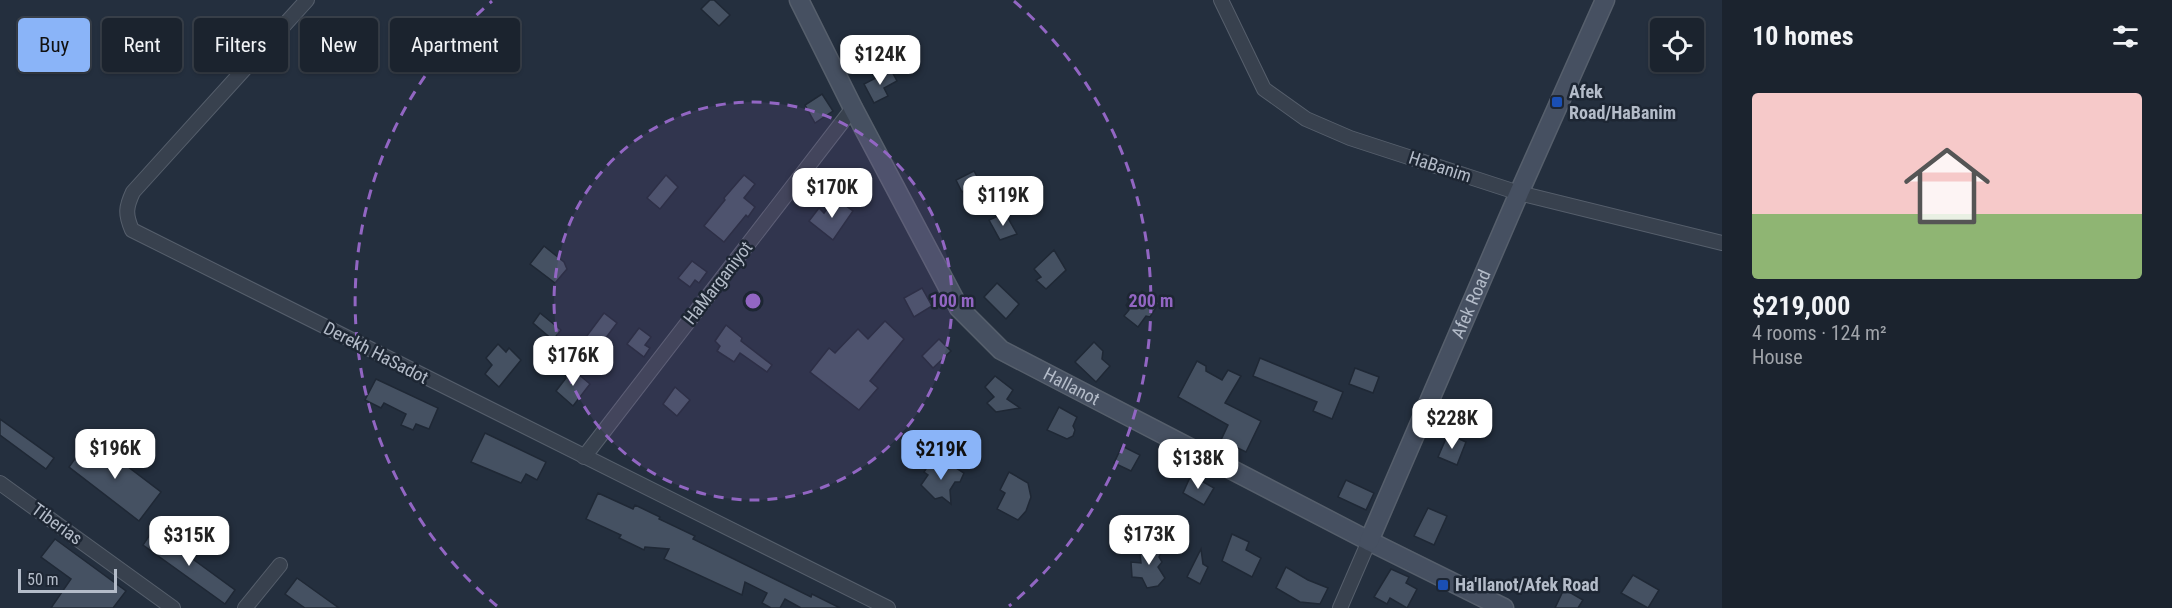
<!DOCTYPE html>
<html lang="en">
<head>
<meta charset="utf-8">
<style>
	body { margin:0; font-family:"Roboto Condensed",sans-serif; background:#242b36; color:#f1f3f6; height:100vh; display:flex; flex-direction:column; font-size:22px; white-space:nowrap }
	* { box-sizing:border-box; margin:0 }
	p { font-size:20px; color:#a0a4aa }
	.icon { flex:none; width:33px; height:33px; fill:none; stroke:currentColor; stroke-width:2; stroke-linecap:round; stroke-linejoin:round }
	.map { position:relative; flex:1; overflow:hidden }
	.side { display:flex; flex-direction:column; background:#1b232e; width:450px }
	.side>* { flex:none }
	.guide { position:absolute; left:18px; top:18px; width:570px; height:54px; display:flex; gap:12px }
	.fabs { position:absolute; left:1650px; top:18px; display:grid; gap:12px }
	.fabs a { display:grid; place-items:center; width:54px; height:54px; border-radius:6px; background:#1b232e; box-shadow:0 2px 4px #0004,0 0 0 2px #39404a; font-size:30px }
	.scale { position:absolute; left:18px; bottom:15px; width:99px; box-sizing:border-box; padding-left:6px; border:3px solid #b4bcc9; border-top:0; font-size:16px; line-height:21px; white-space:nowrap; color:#b4bcc9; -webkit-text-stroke:4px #1d2633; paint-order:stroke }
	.price { position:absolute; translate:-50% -51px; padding:0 14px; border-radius:12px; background:#fff; color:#222; font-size:20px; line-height:39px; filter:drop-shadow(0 2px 3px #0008) }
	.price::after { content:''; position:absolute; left:50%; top:36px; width:18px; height:14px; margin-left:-9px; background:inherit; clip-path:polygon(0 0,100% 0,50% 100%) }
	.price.current { background:#8ab4f8; color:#111 }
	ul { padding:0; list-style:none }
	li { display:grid; align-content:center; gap:12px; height:318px; padding:0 30px }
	li span { display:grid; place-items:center; height:186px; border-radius:6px; color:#555 }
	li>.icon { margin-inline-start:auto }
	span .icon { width:108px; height:108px; fill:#fffc; stroke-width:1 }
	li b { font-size:26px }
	h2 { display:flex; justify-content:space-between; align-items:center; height:72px; padding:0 30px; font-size:26px }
	.pill { padding:0 21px; border-radius:6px; background:#1b232e; box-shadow:0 2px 4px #0004,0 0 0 2px #39404a; font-size:21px; line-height:54px }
	.pill.current { background:#8ab4f8; color:#111 }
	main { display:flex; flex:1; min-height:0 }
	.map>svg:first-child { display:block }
	.building { fill:#455162; stroke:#1f2835; stroke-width:1.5 }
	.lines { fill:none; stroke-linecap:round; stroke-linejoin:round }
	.street-casing { stroke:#565f6c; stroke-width:16 }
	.secondary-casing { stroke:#565f6c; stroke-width:21 }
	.street { stroke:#38414e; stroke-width:14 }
	.secondary { stroke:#465061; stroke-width:18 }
	.ring { fill:none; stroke:#9266c3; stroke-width:3; stroke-dasharray:10 8 }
	.transit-dot { fill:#1a4fb4; stroke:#1d2633; stroke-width:2 }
	.labels { text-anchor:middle; stroke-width:5; stroke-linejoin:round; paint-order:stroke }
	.poi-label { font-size:18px; font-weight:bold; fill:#b4bcc9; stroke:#1d2633; text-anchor:start }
	.street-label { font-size:18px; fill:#b4bcc9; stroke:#1d2633 }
	.centre { fill:#9266c3; stroke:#1d2633; stroke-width:3 }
	.ring-label { font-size:18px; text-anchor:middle; font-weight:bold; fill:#9266c3; stroke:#1d2633; stroke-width:5; stroke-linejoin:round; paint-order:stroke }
</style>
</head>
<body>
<main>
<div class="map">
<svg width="1722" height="608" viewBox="0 0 1722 608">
	<rect width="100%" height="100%" fill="#242f3e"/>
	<g class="building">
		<polygon points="710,0 714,0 730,15 719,26 701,9"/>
		<polygon points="891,70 897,81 884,88 888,96 874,103 864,84"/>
		<polygon points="822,94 833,111 815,123 805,105"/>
		<polygon points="974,171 980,182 962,192 956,180"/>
		<polygon points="666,175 678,187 660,209 647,198"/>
		<polygon points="744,175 755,184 744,198 755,207 748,217 746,215 724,242 704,226 725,200 724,198"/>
		<polygon points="835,198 853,211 833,240 809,221 819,208 824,213"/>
		<polygon points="1005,213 1017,234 1000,240 989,220"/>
		<polygon points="544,246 564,262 567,269 555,283 530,264"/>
		<polygon points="1054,250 1066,270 1046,289 1036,280 1041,277 1034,269"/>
		<polygon points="692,261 707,272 699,283 695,280 690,287 678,278"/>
		<polygon points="997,283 1019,304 1006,319 984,297"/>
		<polygon points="922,288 932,306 914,317 904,298"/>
		<polygon points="1142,291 1159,303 1150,317 1146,316 1138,327 1124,316 1129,310 1126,305 1133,295 1138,298"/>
		<polygon points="540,313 561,330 553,340 533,323"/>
		<polygon points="604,313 617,323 596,351 583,341"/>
		<polygon points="885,321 904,339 870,381 878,388 859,410 810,372 829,348 835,353 858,329 868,339"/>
		<polygon points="726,325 742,338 741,341 772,365 767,372 740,353 734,362 717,351 720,346 715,341"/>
		<polygon points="639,328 651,337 645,345 650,348 644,357 627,344"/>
		<polygon points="939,339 951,351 933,368 922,356"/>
		<polygon points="1094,342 1103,351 1102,359 1110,366 1096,382 1075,362"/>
		<polygon points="498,344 506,352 509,348 521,360 499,387 485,374 492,365 486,358"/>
		<polygon points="1260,358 1343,392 1332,419 1313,411 1317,402 1253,376"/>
		<polygon points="1197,361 1206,366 1206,371 1222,380 1228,370 1241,376 1225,403 1261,421 1246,452 1221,440 1228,425 1178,397"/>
		<polygon points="571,368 590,384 573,406 556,391 566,378 565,374"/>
		<polygon points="1355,368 1379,377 1373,393 1349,384"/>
		<polygon points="995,376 1013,390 1007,399 1020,408 996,412 987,403 994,397 985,387"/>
		<polygon points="376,379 438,408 429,429 416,424 413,430 401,425 406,414 384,403 381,408 365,400"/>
		<polygon points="675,387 690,400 677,416 663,404"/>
		<polygon points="1059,407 1077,417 1073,426 1075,430 1073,436 1067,439 1047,430"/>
		<polygon points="0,419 54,458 46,469 0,435"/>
		<polygon points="485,433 546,462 537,480 526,474 521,483 471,462"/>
		<polygon points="1448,434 1466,442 1457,465 1438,457"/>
		<polygon points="90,438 161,492 139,521 69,467"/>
		<polygon points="1122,446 1140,455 1131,471 1114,463"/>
		<polygon points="931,461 945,470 950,464 964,473 960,482 955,482 950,490 951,504 942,497 935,499 921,485 928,475 924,472"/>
		<polygon points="1009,472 1028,483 1031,497 1026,511 1018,520 997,509 1005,493 1000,490"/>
		<polygon points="1191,475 1214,488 1204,505 1183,493"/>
		<polygon points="1346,480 1374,493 1366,510 1338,497"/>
		<polygon points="598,493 633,509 635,505 660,517 659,519 695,536 693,539 811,597 812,594 840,608 801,608 785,599 780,608 771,608 762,603 767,593 745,582 742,595 664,559 669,549 645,547 644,550 619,538 621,535 586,519"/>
		<polygon points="1428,508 1447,516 1434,545 1414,536"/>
		<polygon points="153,530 235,590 225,604 143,545"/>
		<polygon points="1232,534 1249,542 1246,550 1261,558 1252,577 1222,561"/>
		<polygon points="55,539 126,591 113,608 51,608 71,579 41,557"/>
		<polygon points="1149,540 1163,549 1159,557 1162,562 1158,567 1165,578 1158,586 1147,588 1142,578 1132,577 1131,562 1141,563 1140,553"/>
		<polygon points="1201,549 1203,564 1208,567 1200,584 1187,577"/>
		<polygon points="1286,567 1308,580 1328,588 1320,604 1300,602 1276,588"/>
		<polygon points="1391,569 1409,577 1406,583 1417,589 1407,608 1390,598 1387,604 1374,597"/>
		<polygon points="1633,575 1659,590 1648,608 1621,593"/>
		<polygon points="297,578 339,608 305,608 285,594"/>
		<polygon points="1564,589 1583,600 1578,608 1555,608"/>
	</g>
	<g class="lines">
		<defs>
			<g id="street">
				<path d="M307,0l-174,192c-7,15 -8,22 -1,38l756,378"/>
				<polyline points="1221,0 1264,89 1306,119 1350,138 1519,193 1722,243"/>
				<polyline points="584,457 853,108"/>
				<polyline points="0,483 173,608"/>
				<polyline points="245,608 280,565"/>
				<polyline points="1340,608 1369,541"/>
			</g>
			<g id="secondary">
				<path id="s1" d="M799,0l54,108 106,200 42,42 368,191 135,67"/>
				<path id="s2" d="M1369,541l150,-348 86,-193"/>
			</g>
		</defs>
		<use href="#street" class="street-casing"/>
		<use href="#secondary" class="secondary-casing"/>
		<use href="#street" class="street"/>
		<use href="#secondary" class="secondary"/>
	</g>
	<circle cx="753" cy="301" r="199" fill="#9266c3" fill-opacity=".12"/>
	<g class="ring">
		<circle cx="753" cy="301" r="199"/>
		<path d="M497 606A398 398 0 0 1 492 1M1014 1A398 398 0 0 1 1009 606"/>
	</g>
	<g class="transit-dot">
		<rect x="1551" y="96" width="12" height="12" rx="3"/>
		<rect x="1437" y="579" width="12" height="12" rx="3"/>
	</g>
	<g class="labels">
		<g class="poi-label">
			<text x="1569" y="98">Afek<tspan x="1569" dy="21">Road/HaBanim</tspan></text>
			<text x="1455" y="591">Ha'Ilanot/Afek Road</text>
		</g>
		<g class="street-label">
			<text transform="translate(1440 167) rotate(18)" y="6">HaBanim</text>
			<text transform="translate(718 283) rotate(-52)" y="6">HaMarganiyot</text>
			<text dy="6" stroke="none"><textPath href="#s2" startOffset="258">Afek Road</textPath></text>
			<text transform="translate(376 353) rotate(27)" y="6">Derekh HaSadot</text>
			<text dy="6" stroke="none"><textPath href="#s1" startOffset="486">HaIlanot</textPath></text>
			<text transform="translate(57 524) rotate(36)" y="6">Tiberias</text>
		</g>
	</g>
	<circle cx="753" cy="301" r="9" class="centre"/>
	<g class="ring-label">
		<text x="952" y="307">100 m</text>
		<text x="1151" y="307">200 m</text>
	</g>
</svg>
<div class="fabs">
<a><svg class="icon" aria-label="locate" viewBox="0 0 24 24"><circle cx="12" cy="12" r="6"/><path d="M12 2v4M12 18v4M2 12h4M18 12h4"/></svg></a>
</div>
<div class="scale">50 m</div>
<b class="price" style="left:880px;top:86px">$124K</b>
<b class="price" style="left:832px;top:219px">$170K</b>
<b class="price" style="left:1003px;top:227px">$119K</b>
<b class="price" style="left:573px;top:387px">$176K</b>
<b class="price" style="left:1452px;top:450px">$228K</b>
<b class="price" style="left:115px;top:480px">$196K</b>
<b class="price current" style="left:941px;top:481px">$219K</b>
<b class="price" style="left:1198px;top:490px">$138K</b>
<b class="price" style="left:1149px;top:566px">$173K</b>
<b class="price" style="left:189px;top:567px">$315K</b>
<div class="guide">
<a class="pill current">Buy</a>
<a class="pill">Rent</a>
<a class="pill">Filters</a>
<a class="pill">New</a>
<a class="pill">Apartment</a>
</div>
</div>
<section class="side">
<h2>10 homes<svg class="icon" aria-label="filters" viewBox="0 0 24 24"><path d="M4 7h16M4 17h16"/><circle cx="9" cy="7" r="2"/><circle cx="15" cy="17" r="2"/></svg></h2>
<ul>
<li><span style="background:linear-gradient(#f6c9c9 65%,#8fb573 0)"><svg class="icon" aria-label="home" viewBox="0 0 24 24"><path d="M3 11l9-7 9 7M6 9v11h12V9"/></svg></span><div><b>$219,000</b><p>4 rooms · 124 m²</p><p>House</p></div></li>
</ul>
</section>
</main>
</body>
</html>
